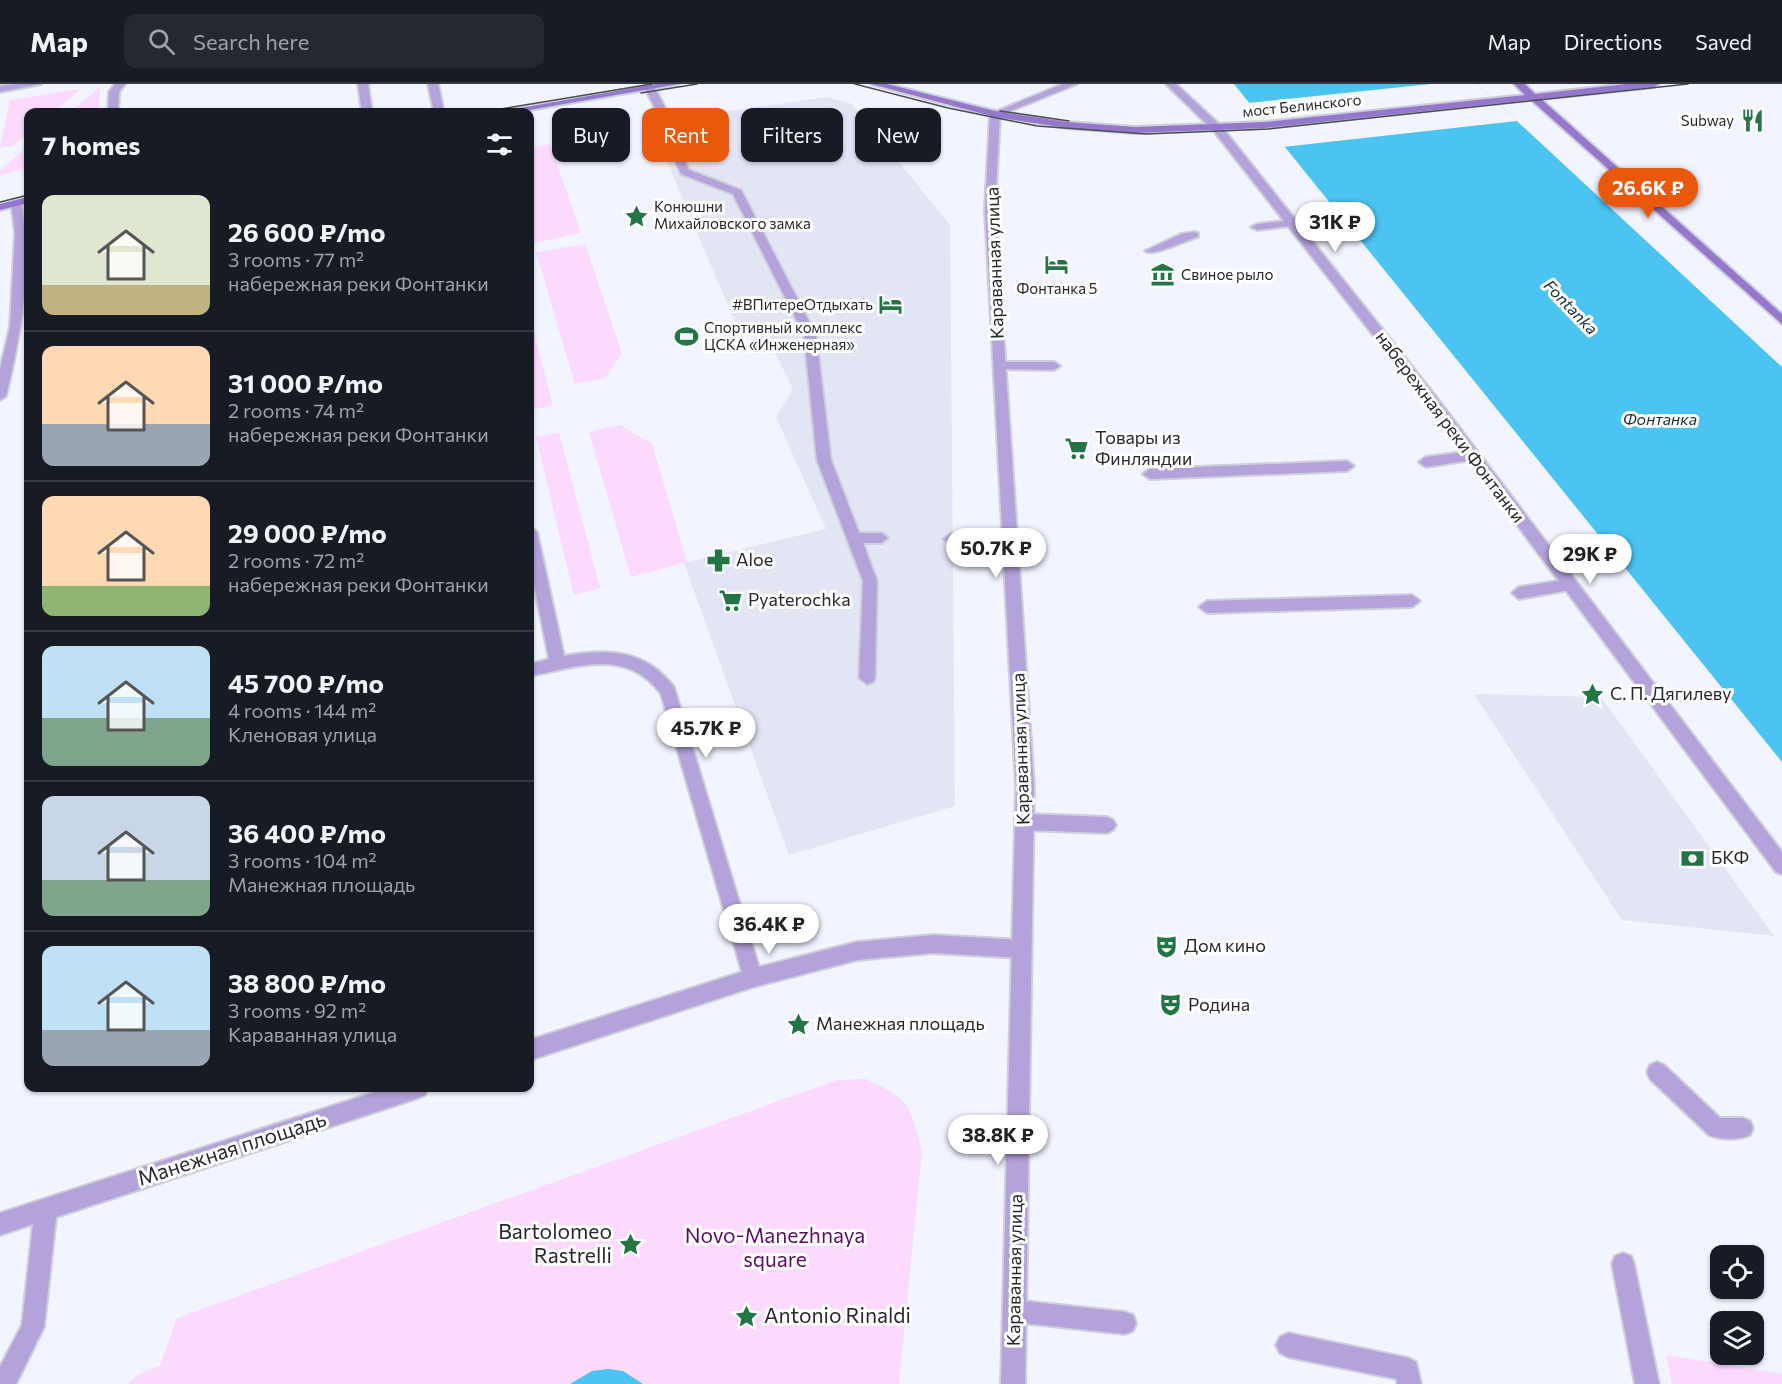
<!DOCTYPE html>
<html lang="en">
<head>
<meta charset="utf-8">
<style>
	body { margin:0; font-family:Commissioner,sans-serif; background:#242831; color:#f1f3f6; height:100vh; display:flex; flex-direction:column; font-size:22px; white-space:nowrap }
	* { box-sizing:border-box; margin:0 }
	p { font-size:20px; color:#9ea1a6 }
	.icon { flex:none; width:33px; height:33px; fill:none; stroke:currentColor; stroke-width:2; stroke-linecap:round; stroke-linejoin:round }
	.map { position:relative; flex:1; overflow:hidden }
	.panel { position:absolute; left:24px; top:24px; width:510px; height:984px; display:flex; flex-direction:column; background:#171b24; border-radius:12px; box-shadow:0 2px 4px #0004 }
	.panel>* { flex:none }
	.top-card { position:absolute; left:552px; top:24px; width:570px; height:54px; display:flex; gap:12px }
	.buttons { position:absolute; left:1710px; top:1161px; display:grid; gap:12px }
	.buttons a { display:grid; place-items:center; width:54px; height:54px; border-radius:12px; background:#171b24; box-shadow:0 2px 4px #0004; font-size:30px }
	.price { position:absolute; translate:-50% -51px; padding:0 14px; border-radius:21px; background:#fff; color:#222; font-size:20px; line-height:39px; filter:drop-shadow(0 2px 3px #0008) }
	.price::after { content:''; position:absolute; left:50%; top:36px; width:18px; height:14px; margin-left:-9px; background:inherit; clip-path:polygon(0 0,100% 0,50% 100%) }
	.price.current { background:#ea580c; color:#fff }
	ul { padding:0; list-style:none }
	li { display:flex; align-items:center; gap:18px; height:150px; padding:0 18px }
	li+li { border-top:2px solid #363941 }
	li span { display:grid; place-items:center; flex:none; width:168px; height:120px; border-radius:12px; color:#555 }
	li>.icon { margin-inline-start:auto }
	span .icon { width:72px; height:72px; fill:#fffc; stroke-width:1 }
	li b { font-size:26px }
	h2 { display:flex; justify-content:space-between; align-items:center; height:72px; padding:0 18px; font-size:26px }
	.chip { padding:0 21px; border-radius:12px; background:#171b24; box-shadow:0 2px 4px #0004; font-size:21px; line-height:54px }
	.chip.current { background:#ea580c; color:#fff }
	header { display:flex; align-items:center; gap:36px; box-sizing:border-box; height:84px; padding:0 30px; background:#171b24; border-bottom:2px solid #363941 }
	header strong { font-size:28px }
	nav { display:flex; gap:33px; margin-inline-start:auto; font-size:21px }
	.search { width:420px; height:54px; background:#242831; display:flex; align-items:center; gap:15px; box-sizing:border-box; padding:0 21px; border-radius:12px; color:#9ea1a6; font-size:22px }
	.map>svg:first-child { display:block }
	.built { fill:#e2e5f4 }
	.green { fill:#fcdaff }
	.water { fill:#4bc4f2 }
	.pier { fill:#f2f4ff }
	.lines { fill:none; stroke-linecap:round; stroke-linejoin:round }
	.service-casing { stroke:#cdcfda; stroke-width:4 }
	.minor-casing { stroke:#cdcfda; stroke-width:4 }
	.tertiary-casing { stroke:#cdcfda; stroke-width:4 }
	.secondary-casing { stroke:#cdcfda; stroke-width:4 }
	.service { fill:#b4a2db; fill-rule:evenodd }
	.minor { fill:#b4a2db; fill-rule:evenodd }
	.tertiary { fill:#b4a2db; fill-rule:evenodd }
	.secondary { fill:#9578cb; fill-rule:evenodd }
	.tram { stroke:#4c4d55; stroke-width:1.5 }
	.labels { text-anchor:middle; stroke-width:6; stroke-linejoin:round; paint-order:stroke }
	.far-street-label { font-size:15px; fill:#27282f; stroke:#fff }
	.far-poi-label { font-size:15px; fill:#27282f; stroke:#fff; text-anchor:start }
	.far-water-label { font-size:16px; font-style:italic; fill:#192d36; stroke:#fff }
	.street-label { font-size:18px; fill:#27282f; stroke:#fff }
	.poi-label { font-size:18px; fill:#27282f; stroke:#fff; text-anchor:start }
	.near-street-label { font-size:21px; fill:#27282f; stroke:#fff }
	.near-poi-label { font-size:21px; fill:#27282f; stroke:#fff; text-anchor:end }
	.near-park-label { font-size:21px; fill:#5e0c67; stroke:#fff }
</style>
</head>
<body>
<header>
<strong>Map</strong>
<div class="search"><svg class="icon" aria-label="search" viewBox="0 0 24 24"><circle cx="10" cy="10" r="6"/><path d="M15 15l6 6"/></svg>Search here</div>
<nav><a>Map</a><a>Directions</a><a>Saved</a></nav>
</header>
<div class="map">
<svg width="1782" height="1300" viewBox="0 0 1782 1300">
	<rect width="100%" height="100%" fill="#f2f4ff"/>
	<g class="built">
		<polygon points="828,13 852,20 950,141 955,722 789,771 684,479 826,445 776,333 793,305 771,261 738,245 662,66 667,65 659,37"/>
		<polygon points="1474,610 1601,613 1774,852 1622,836"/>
	</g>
	<g class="green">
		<polygon points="100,3 99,28 70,28"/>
		<polygon points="81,5 53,28 28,28 28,49 13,62 0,64 10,16"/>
		<polygon points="550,60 581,149 534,159 530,142 530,64"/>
		<polygon points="28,62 28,84 0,91 0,86"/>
		<polygon points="585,160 622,269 605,294 575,300 536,168"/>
		<polygon points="530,233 553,321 531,326 530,320"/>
		<polygon points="620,341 652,360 687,478 631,493 589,348"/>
		<polygon points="559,348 600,504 574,511 536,353"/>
		<path d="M866,995c43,20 45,27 56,72l-23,233h-772l18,-13 15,-5 17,-48 660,-238z"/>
		<polygon points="1666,1271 1782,1290 1782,1300 1672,1300"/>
	</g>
	<g class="water">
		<polygon points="1234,0 1477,0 1782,283 1782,678"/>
		<polygon points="608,1285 623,1287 643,1300 570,1300 592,1287"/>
	</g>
	<polygon class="pier" points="1431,0 1477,0 1517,37 1283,63 1248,19"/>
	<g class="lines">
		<defs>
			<g id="service">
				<polygon points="15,0 41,0 0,8 0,2"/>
				<polygon points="115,0 125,0 119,8 118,28 108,28 109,8"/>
				<polygon points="358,0 368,0 372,28 362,28"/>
				<polygon points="428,0 438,0 444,28 434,28"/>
				<polygon points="650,1 655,4 672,38 671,40 662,38 645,4"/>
				<polygon points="670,62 678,62 689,86 741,106 816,251 831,376 859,449 881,449 888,454 881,459 863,459 877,497 875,594 873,598 867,600 859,594 863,497 817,376 804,251 733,110 681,90 669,64"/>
				<path d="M16,116l5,3c12,65 0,130 -15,193l-6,4v-31l10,-42 5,-95 -4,-29z"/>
				<polygon points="1293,136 1297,137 1297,141 1257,146 1251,143 1257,140"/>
				<path d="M1194,148l4,1v4c-13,3 -44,20 -53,14l36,-17z"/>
				<polygon points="1000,278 1054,278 1060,282 1054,286 996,285 994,282"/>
				<polygon points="1473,367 1480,372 1478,375 1426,383 1419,378 1426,373"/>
				<polygon points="1347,377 1354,382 1347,387 1150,395 1143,390 1150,385"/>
				<polygon points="951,450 1010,451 1017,456 1010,461 951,460 944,455"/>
				<polygon points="1570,495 1575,497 1577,501 1575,505 1519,515 1512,509 1519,503"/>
				<polygon points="1412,511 1420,517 1412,523 1207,529 1199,523 1207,517"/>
				<polygon points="1025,730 1107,733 1113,736 1116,741 1113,746 1107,749 1025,746 1019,743 1016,738 1019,733"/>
				<path d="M1657,978l7,3 56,53h23l7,3 3,7 -3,7c-12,5 -29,5 -41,0l-59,-56 -3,-7 3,-7z"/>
				<polygon points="1623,1169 1631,1172 1634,1180 1659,1300 1635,1300 1612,1180 1615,1172"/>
				<polygon points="1014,1216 1125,1228 1133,1231 1136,1239 1133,1247 1125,1250 1014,1238 1006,1235 1003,1227 1006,1219"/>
				<polygon points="1288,1249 1408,1274 1416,1278 1421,1300 1397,1300 1397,1295 1288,1273 1280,1269 1276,1261 1280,1253"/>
			</g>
			<g id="minor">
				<polygon points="1063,0 1077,0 998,32 990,30"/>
				<polygon points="1166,0 1176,0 1221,42 1221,46 1213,46"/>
				<path d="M530,443l7,5 27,124c44,-8 82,-6 110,31l85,280 98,-25 76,-7 89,5 7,3 2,6 -2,6 -7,3 -89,-5 -76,7 -104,27 -223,73v-20l212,-68 -81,-278c-35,-47 -84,-27 -131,-18v-12l19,-5 -19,-95z"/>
				<polygon points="388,1004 428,1004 425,1011 418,1014 56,1133 44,1243 16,1300 0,1300 0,1283 22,1241 33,1140 0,1151 0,1129"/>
			</g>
			<g id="tertiary">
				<polygon points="995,27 1000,30 995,125 1034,703 1025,1300 1001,1300 1016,703 985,125 990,30"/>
				<polygon points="1213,42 1221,42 1433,309 1782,768 1782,790 1776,788 1423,315 1213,46"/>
			</g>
			<g id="secondary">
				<polygon points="656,0 679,0 518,28 498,28"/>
				<polygon points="871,0 887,0 995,27 1067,38 1135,43 1265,38 1525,11 1514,0 1525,0 1535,10 1627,0 1659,0 1654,3 1541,15 1782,230 1782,240 1531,16 1265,44 1135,49 1067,44 995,33"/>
				<polygon points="28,113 28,119 0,126 0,120"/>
			</g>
		</defs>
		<use href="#service" class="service-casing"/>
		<use href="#minor" class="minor-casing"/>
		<use href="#tertiary" class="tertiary-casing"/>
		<use href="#secondary" class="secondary-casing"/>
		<use href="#service" class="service"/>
		<use href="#minor" class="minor"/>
		<use href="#tertiary" class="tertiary"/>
		<use href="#secondary" class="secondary"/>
		<g class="tram">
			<polyline points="855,0 948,24 1037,42 1146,50 1268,45 1688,0"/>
			<polyline points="641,9 697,0"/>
			<polyline points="1000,27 1069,37"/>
			<polyline points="482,28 652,0"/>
			<polyline points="0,118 28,111"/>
		</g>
	</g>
	<defs>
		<symbol id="restaurant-bare" viewBox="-9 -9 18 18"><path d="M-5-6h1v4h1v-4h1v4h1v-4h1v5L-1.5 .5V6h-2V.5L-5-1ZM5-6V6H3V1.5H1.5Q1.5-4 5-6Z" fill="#237546" stroke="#fff" stroke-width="2.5" paint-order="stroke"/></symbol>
		<symbol id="sight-bare" viewBox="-9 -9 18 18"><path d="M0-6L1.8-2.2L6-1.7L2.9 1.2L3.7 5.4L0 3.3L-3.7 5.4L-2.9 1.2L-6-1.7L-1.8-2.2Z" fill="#237546" stroke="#fff" stroke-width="2.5" paint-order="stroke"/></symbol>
		<symbol id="hotel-bare" viewBox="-9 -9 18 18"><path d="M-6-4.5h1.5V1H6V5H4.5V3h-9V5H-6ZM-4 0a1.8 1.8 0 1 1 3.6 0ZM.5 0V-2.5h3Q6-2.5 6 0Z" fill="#237546" stroke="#fff" stroke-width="2.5" paint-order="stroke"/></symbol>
		<symbol id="museum-bare" viewBox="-9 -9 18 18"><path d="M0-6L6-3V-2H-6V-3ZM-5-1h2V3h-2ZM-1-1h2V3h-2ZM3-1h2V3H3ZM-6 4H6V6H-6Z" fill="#237546" stroke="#fff" stroke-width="2.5" paint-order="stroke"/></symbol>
		<symbol id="stadium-bare" viewBox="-9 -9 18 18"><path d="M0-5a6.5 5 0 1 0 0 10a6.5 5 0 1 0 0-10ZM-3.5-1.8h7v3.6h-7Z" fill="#237546" stroke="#fff" stroke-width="2.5" paint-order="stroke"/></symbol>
		<symbol id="supermarket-bare" viewBox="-9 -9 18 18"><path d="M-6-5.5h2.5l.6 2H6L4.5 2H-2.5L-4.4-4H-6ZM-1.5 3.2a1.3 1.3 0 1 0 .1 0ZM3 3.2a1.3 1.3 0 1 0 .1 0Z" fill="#237546" stroke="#fff" stroke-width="2.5" paint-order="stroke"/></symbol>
		<symbol id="pharmacy-bare" viewBox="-9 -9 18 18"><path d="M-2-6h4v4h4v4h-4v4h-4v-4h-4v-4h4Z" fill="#237546" stroke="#fff" stroke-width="2.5" paint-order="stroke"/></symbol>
		<symbol id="bank-bare" viewBox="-9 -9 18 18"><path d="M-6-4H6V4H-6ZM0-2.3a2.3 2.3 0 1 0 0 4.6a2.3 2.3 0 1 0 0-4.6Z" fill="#237546" stroke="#fff" stroke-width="2.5" paint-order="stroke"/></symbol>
		<symbol id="theatre-bare" viewBox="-9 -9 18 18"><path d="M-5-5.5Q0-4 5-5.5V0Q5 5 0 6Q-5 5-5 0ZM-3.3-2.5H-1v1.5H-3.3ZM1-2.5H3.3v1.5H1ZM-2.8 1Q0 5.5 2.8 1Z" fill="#237546" stroke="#fff" stroke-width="2.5" paint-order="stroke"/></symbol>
	</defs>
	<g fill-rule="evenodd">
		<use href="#restaurant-bare" x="1736" y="20" width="33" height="33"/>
		<use href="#sight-bare" x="620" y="116" width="33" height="33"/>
		<use href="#hotel-bare" x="1040" y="164" width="33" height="33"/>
		<use href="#museum-bare" x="1146" y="174" width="33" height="33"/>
		<use href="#hotel-bare" x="874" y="204" width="33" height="33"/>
		<use href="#stadium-bare" x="670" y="236" width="33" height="33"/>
		<use href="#supermarket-bare" x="1060" y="348" width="33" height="33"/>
		<use href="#pharmacy-bare" x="702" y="460" width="33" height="33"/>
		<use href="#supermarket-bare" x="714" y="500" width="33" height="33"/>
		<use href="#sight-bare" x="1576" y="594" width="33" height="33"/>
		<use href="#bank-bare" x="1676" y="758" width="33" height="33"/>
		<use href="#theatre-bare" x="1150" y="846" width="33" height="33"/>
		<use href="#theatre-bare" x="1154" y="904" width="33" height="33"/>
		<use href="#sight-bare" x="782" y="924" width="33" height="33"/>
		<use href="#sight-bare" x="614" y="1144" width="33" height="33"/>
		<use href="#sight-bare" x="730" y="1216" width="33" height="33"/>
	</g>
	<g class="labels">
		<g class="far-street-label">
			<text transform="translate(1302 22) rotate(-6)" y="5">мост Белинского</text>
		</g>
		<g class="far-poi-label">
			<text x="1734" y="42" text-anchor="end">Subway</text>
			<text x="654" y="128">Конюшни<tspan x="654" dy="17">Михайловского замка</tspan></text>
			<text x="1181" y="196">Свиное рыло</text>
			<text x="1057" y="210" text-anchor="middle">Фонтанка 5</text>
			<text x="873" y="226" text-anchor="end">#ВПитереОтдыхать</text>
			<text x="704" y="249">Спортивный комплекс<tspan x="704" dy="17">ЦСКА «Инженерная»</tspan></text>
		</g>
		<g class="far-water-label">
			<text transform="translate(1571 223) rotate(46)" y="6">Fontanka</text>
			<text x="1660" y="341">Фонтанка</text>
		</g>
		<g class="street-label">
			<text transform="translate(995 179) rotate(-92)" y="6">Караванная улица</text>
			<text transform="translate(1450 343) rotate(53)" y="6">набережная реки Фонтанки</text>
			<text transform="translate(1021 665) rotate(-92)" y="6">Караванная улица</text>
			<text transform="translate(1015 1186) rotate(-89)" y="6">Караванная улица</text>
		</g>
		<g class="poi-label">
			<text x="1095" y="360">Товары из<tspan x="1095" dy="21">Финляндии</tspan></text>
			<text x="736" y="482">Aloe</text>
			<text x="748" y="522">Pyaterochka</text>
			<text x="1610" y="616">С. П. Дягилеву</text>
			<text x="1711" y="780">БКФ</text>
			<text x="1184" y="868">Дом кино</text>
			<text x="1188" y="927">Родина</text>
			<text x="816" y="946">Манежная площадь</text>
		</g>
		<g class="near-street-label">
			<text transform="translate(232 1065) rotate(-18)" y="7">Манежная площадь</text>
		</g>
		<g class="near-poi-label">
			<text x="612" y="1155">Bartolomeo<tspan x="612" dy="24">Rastrelli</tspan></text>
			<text x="764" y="1239" text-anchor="start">Antonio Rinaldi</text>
		</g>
		<g class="near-park-label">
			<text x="775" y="1159">Novo-Manezhnaya<tspan x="775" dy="24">square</tspan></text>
		</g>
	</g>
</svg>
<div class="buttons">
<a><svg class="icon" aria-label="locate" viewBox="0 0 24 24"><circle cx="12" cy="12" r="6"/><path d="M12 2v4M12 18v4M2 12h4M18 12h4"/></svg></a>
<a><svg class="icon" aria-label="layers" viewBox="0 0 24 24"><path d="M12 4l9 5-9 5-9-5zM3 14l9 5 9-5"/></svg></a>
</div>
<b class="price current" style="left:1648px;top:135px">26.6K ₽</b>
<b class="price" style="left:1335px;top:169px">31K ₽</b>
<b class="price" style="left:996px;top:495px">50.7K ₽</b>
<b class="price" style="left:1590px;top:501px">29K ₽</b>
<b class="price" style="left:706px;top:675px">45.7K ₽</b>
<b class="price" style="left:769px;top:871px">36.4K ₽</b>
<b class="price" style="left:998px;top:1082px">38.8K ₽</b>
<div class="top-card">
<a class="chip">Buy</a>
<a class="chip current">Rent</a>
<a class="chip">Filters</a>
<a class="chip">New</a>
</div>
<section class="panel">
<h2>7 homes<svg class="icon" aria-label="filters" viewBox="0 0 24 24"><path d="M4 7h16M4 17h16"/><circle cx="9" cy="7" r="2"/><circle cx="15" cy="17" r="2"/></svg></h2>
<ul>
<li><span style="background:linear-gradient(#dfe7d0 75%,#c2b280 0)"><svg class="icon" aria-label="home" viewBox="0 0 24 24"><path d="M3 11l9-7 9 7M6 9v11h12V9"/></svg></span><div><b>26 600 ₽/mo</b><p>3 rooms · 77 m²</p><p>набережная реки Фонтанки</p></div></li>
<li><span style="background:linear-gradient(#ffd9b3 65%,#9aa5b1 0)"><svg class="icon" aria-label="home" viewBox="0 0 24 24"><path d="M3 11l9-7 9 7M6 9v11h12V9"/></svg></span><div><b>31 000 ₽/mo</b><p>2 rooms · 74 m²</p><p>набережная реки Фонтанки</p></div></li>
<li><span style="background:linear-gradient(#ffd9b3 75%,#8fb573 0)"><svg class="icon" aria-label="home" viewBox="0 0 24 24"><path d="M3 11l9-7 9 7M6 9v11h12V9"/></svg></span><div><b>29 000 ₽/mo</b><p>2 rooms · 72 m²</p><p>набережная реки Фонтанки</p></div></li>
<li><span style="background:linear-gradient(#bfe0f5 60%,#7fa58c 0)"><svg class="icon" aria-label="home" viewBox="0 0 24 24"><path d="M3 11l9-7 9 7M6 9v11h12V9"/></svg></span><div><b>45 700 ₽/mo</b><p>4 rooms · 144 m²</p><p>Кленовая улица</p></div></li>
<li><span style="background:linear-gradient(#c9d6e8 70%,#7fa58c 0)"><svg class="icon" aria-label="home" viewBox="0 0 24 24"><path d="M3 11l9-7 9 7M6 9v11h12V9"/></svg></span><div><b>36 400 ₽/mo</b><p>3 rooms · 104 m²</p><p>Манежная площадь</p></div></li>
<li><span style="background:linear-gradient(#bfe0f5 70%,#9aa5b1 0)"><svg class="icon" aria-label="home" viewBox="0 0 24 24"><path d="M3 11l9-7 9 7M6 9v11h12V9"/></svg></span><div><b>38 800 ₽/mo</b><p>3 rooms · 92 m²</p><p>Караванная улица</p></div></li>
</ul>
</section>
</div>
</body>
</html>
